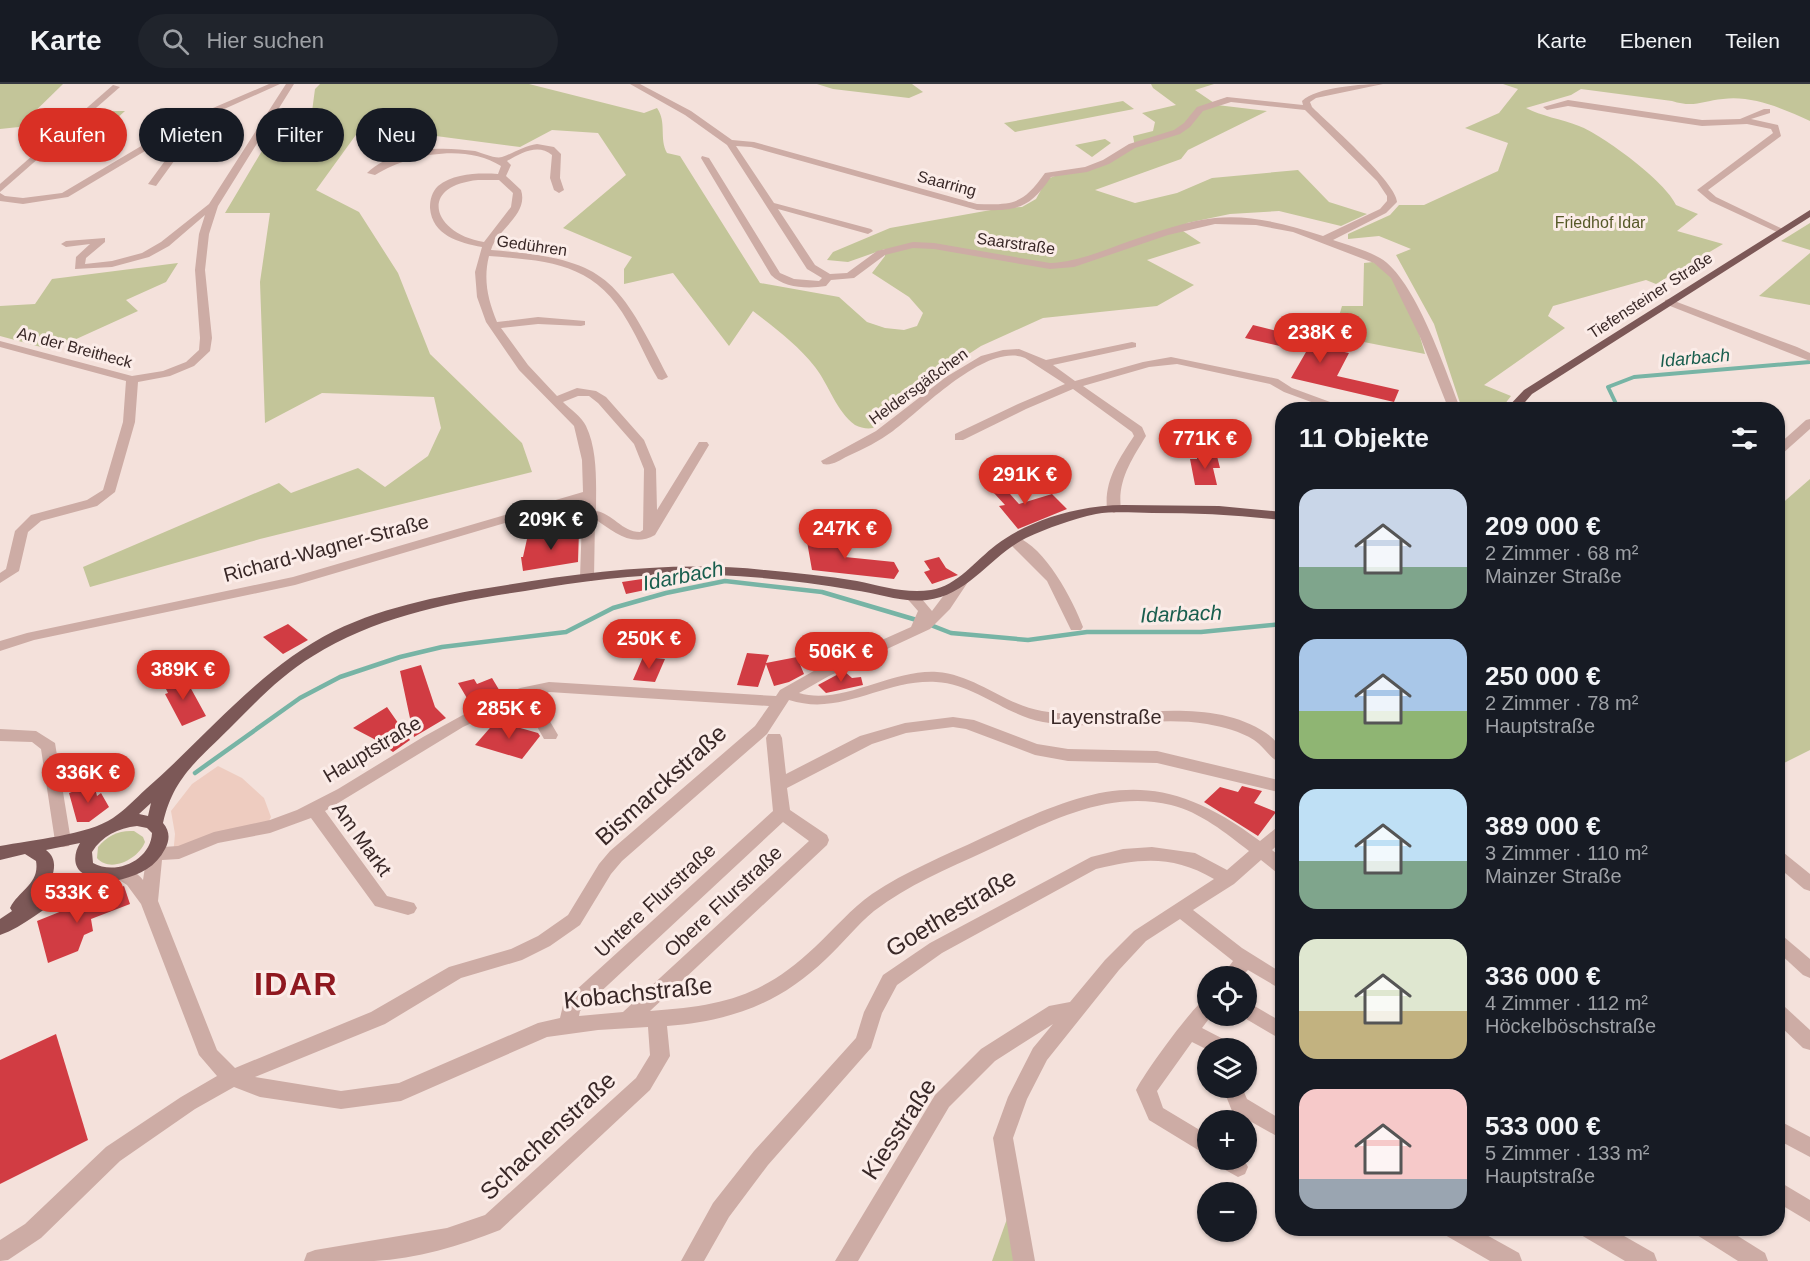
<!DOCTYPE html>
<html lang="de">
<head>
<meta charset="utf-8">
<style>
	body { margin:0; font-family:Helvetica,sans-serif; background:#20242c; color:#f1f3f6; height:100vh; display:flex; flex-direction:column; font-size:22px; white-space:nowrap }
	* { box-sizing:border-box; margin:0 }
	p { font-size:20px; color:#9ea1a6 }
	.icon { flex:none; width:33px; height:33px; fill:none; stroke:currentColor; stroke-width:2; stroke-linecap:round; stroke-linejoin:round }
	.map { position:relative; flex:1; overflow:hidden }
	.panel { position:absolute; left:1275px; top:318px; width:510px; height:834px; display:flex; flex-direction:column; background:#171b24; border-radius:24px; box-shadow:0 2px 4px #0004 }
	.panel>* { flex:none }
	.hud { position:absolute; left:18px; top:24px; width:570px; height:54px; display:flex; gap:12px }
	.fabs { position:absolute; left:1197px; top:882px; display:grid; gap:12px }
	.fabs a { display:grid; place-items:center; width:60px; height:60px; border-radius:50%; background:#171b24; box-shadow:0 2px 4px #0004; font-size:30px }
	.price { position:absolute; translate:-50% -51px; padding:0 14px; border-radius:21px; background:#d93025; color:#fff; font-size:20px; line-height:39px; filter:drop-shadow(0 2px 3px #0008) }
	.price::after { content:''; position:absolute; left:50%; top:36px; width:18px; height:14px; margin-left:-9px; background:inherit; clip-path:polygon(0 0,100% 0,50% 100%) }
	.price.current { background:#222; color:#fff }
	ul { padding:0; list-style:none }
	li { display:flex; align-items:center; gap:18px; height:150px; padding:0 24px }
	li span { display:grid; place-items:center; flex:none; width:168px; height:120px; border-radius:18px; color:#555 }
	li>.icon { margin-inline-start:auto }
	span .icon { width:72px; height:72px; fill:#fffc; stroke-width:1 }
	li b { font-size:26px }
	h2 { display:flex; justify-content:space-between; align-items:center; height:72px; padding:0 24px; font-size:26px }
	.pill { padding:0 21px; border-radius:27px; background:#171b24; box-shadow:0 2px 4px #0004; font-size:21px; line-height:54px }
	.pill.current { background:#d93025; color:#fff }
	header { display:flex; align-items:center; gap:36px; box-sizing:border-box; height:84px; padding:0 30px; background:#171b24; border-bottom:2px solid #363941 }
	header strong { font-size:28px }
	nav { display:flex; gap:33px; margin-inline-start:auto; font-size:21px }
	.search { width:420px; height:54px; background:#20242c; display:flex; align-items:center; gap:15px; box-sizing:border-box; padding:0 21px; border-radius:33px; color:#9ea1a6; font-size:22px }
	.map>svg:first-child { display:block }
	.green { fill:#c3c599 }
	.plaza { fill:#eeccc0 }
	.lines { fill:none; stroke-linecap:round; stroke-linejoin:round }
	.stream-far1 { stroke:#77b4a5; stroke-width:4 }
	.stream { stroke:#77b4a5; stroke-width:4.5 }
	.building { fill:#d13c43 }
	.minor { fill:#cdaca5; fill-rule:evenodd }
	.major { fill:#7c5857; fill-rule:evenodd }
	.labels { text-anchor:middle; stroke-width:6; stroke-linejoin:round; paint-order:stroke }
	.far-street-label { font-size:16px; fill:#392827; stroke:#fbece8 }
	.far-park-label { font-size:16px; fill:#565928; stroke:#fbece8 }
	.far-water-label { font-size:18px; font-style:italic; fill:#195e4e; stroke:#fbece8 }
	.street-label { font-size:20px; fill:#392827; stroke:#fbece8 }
	.water-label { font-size:21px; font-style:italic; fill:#195e4e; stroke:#fbece8 }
	.near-street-label { font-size:24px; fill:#392827; stroke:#fbece8 }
	.near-district-label { font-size:32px; font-weight:bold; letter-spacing:1.5px; fill:#8f181f; stroke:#fbece8 }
</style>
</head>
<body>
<header>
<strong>Karte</strong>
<div class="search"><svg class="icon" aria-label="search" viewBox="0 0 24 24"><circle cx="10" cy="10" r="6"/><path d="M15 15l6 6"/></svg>Hier suchen</div>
<nav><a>Karte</a><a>Ebenen</a><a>Teilen</a></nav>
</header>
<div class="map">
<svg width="1810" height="1177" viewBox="0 0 1810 1177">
	<rect width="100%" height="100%" fill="#f4e1db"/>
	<g class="green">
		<polygon points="0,0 63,0 19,43 0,45"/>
		<path d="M320,0h209l115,29 13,-5c10,14 2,31 10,45l13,3 80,127 79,14 28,25 18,6 19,2 13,-4 6,-13 -14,-16 -37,-24 13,-17v-7l-37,13 -21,-2 6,-8 57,-24 112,-20 20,-1 14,-8 11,-20 13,-5 29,-4 46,-23 -2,-11 20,-5 2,-9 -13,-9 34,-8 -23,-17 -2,-4h63l-19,6 22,15 50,6 -79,39 -7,9 -86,31 40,13 42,-10 35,-15 86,-8 31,32 38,12 -26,12 -62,-15 -49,3 -43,9 -4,8 18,12 -54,17 47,25 -37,21 -114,12 -62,28 -49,32 -59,50c-6,1 -12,0 -18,-3 -19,-14 -26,-40 -40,-58 -17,-22 -40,-39 -62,-56l-24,35 -56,-73 -49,11v-15l8,-12 -69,-29 63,-53 -28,-42 -46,-3 -32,17 -122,-16 -40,1 -42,58 43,22 39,61 32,81 92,89 10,29 -272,67 -170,48 -7,-20 196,-84 12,10 67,-25 27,19 43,-31 13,-28 -7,-31 -112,-4 -57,30 -5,-141 10,-69h-45l54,-91 32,-3 4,-30z"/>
		<polygon points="817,0 912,0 923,8 909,14 833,5"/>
		<path d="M1503,0h307v37c-26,-12 -58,-26 -87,-22 -21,2 -29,9 -51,2l-91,-12 -10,6 -45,13c15,8 35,11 53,18 24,9 87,56 97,79l22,9 -21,17 46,13 -67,40 -10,-4 -93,26 -5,10 17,12 -81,57 27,11 -10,13h-39l-28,-85 -38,-69 15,-6 -32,-13 -31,3v-5l42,-19 9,-10h25l74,-34 10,-28 -43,-15 34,-15 19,-24z"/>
		<polygon points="1123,17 1134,25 1015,48 1004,39"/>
		<polygon points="96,27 125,27 96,53 66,53"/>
		<polygon points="1105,55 1111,59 1092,73 1075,61"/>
		<polygon points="1810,139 1810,166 1781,157"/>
		<polygon points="1810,169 1810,221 1759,212"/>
		<polygon points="1373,178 1392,191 1415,235 1425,270 1333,252 1342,222 1363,222 1364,179"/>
		<polygon points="178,179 166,198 126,216 138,227 52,266 0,252 0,222 35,220 52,195"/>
		<polygon points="1810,395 1810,666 1778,682 1778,423"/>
		<path d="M134,747l9,6 2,5c-6,16 -34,32 -48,16l1,-11c10,-12 21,-17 36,-16z"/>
		<polygon points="1008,1132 1014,1177 992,1177"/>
	</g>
	<polygon class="plaza" points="218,682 242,694 264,714 271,733 266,743 173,772 175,750 171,727 192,700"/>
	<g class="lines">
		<polyline class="stream-far1" points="1619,326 1608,303 1634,293 1810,278"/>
		<g class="stream">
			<polyline points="928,540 951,549 1028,556 1087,548 1201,548 1282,540"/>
			<polyline points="195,689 300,614 340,593 400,573 442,563 566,548 613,524 666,509 725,497 822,508 920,537"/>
		</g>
	</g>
	<g class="building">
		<polygon points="1253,241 1329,260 1326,264 1349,269 1337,292 1399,306 1394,318 1291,294 1306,268 1245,254"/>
		<polygon points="1197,372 1217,372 1220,384 1213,384 1217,401 1195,401 1190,375 1197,375"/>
		<polygon points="995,393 1019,420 1052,410 1067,425 1018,445 999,422 1005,421 982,396"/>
		<polygon points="579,447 578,478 523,487 521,473 523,473 527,455 550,450 552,454"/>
		<polygon points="823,451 824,455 842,453 845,473 894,478 899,487 894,495 812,486 806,452"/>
		<polygon points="939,473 946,484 958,491 932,500 924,488 930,486 924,477"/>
		<polygon points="642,495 645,506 626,510 622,498"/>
		<polygon points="288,540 308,556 283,570 263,553"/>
		<polygon points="747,569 769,571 766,579 797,573 804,590 789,598 774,602 766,580 758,603 737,601"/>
		<polygon points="643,573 665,575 655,598 633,596"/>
		<polygon points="421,581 435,623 446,634 414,653 400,587"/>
		<polygon points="844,587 852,594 861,593 863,601 826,609 818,601"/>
		<polygon points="182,592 187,602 189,601 206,632 182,642 165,610 168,609 163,599"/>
		<polygon points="492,594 501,609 471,621 458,599 474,595 477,600"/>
		<polygon points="387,623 410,656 393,668 374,655 353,644"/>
		<polygon points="496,637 538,649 540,652 522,675 475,661"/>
		<polygon points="94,700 97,712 101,709 109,723 89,738 77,738 69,709"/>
		<polygon points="1242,702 1262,707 1254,719 1276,728 1258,752 1204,718 1220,703 1238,708"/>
		<polygon points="124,802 130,820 91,835 93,847 84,851 78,867 48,879 37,837"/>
		<polygon points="56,950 88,1056 0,1100 0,976"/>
	</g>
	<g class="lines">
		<g class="minor">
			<polygon points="269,0 280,0 193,39 198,44 156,102 148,100 189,44 187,42 68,113 23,120 0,117 0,109 5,112 23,114 62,109 185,36"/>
			<polygon points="286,0 294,0 218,122 209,150 205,186 212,254 210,267 194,282 170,292 138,298 135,338 115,408 97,422 41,437 28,448 19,487 0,499 0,489 6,485 15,447 31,431 87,416 103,406 123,338 126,297 0,263 0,257 132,292 163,287 186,278 199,266 200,254 195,186 199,150 205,131 169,162 149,173 112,183 75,185 76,173 90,160 66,163 61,160 66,157 105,154 105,158 86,174 85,180 112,177 142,169 161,158 209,120"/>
			<path d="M630,0h10l51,27 41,29 22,2 223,62c37,1 46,0 68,-31l40,-6 18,-7 26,-16 45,-14 10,-7 13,-16 30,-10 76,8 -1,-4c14,-14 61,-17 81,-17l-67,14 -6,4 2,5c17,17 85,76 85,95l-11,11 -53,27c15,5 33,10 47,18 35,20 66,114 81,152h-12l-29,-73 -29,-59 -17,-15 -81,-31 -37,-7 -41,-1 -47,11 -94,32 -24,2 -116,-20 -21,-1 -28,7 -31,23 -23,2 -5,6c-18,3 -42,2 -55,-11l-70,-117 1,-2 7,2 71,115 14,6 25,2 3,-3 -15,-9 -80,-124 -42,-30zM1231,18l74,8 72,71 10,15v5l-7,8 -57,27c-34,-11 -72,-22 -108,-18 -29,3 -58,14 -85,23 -26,9 -52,21 -80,22l-116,-20 -21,-1 -36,9 -30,22 -17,1 -15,-9 -37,-56 90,25 5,-3 -2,-2 -97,-26 -38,-57 15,1 226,63c38,1 52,0 74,-33l36,-5 22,-8 26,-16 45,-14 10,-7 13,-16z"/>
			<polygon points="113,1 120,3 0,108 0,100"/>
			<polygon points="1568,16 1702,36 1740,35 1764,25 1770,25 1770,29 1751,35 1778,41 1781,52 1708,106 1716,113 1787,147 1779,149 1710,117 1697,106 1773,49 1771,45 1747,40 1702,42 1568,22 1547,26 1543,23"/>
			<path d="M537,60l17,3 7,7 -1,24 4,12 -5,3 -5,-3 -4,-12 2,-23c-14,-12 -31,-2 -45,6l4,4 -5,11 15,14c8,25 -24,39 -30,60 116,9 126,27 177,127l-6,3 -4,-1c-11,-18 -19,-39 -30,-57 -33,-59 -78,-61 -139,-66 -6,24 -1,44 8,66l41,-5 47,4v4l-4,1 -43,-2 -37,4 27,37 29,31 20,-8 19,3 10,6 38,43 12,29 1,41 42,-68h8l2,3 -54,90c-23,13 -41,-3 -60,-16l-1,59 -2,3h-10l-2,-3 2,-59 -2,-3 3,-16 -288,85 -261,55 -34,11v-10l27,-8 266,-56 290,-85 -1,-32 -8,-34 -55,-56 -33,-48 -9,-25 -2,-25 7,-25c-23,-4 -50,-12 -52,-39 0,-9 2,-16 8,-22 16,-13 41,-13 60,-12l3,-8c-36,-23 -92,-12 -126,9l-8,-2c27,-26 73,-27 108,-22 7,2 20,8 27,6 12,-4 22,-11 35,-13zM478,96h21l14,13 -2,14 -27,35c-51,-8 -67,-56 -6,-62zM578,312h11l9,7 36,41 10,25 -1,61 -3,2c-18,0 -28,-19 -44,-21 0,-27 2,-60 -10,-85 -4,-9 -16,-17 -23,-24z"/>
			<polygon points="1669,215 1797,263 1810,269 1810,277 1665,220 1665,216"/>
			<path d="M1132,258l4,1v4l-83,18 22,16 68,-19 28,-5 107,22 14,9 60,22h-19l-49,-18 -14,-8 -93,-20 -28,3 -66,19 59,41 4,9c-14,23 -29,45 -25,73l-7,4 -7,-4c-3,-28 12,-50 27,-73l-2,-4 -59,-43 -47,20 -63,31h-8v-6l63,-30 47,-20 -40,-26c-39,-16 -103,52 -132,73 -14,10 -29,18 -45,25 -8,4 -16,10 -25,8l-2,-3 55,-30 70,-54 35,-21 22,-6 16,-1 27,11z"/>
			<polygon points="1810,335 1810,345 1782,370 1778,371 1778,361 1806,336"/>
			<path d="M1013,452c30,7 60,64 70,91l-2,3h-10l-24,-49 -41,-41z"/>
			<path d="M961,494l7,4 -18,27 -20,20 -101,47 -30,17c42,13 93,-24 138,-21 39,3 68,33 105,39 70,13 161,-20 224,22 6,4 11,10 16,15v15c-12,-3 -17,-16 -28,-23 -14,-9 -31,-13 -47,-16 -54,-9 -110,8 -164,-2 -38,-7 -68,-38 -107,-40 -53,-3 -94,35 -147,18l-22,34 -145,127 -11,13 -31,51 -30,21 -28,14 -61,18 -76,46 -130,53 86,14 58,-8 139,-60 22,-5 4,-17 209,-190 -7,-73 2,-4h12l2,4 4,36 74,-38 45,-13 48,-6 21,3 63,24 31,5 89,2 125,30v12l-125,-30 -89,-2 -33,-6 -69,-26 -13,-2 -47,6 -34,11 -85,44 3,22 37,25 2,5 -2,5 -177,166c72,-5 112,-14 165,-64 19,-18 36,-38 57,-53 34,-23 72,-38 110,-56 111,-52 172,-77 278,3l16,-13 6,-2v15l-10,9 10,8v15l-6,-1 -15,-12 -27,24 -41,26 49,38 40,25v17l-34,-20 -6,6h-20l11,-15 -53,-42 -34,22 -27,29 -72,90 -20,39 -14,39 22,123h-22l-20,-123 15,-41 25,-49 20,-24 -58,37 -46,46 -91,154h-23l100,-166 46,-46 68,-43 21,-4 35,-42 29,-29 80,-52c-41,-24 -73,-21 -118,-10l-154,84 -45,32 -15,28 -11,35 -103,117 -39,52 -25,44h-23l32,-58 41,-52 102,-113 8,-26 19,-37 47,-32 161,-86 32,-8 29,-2 43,6 32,17 22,-19c-23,-18 -49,-39 -78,-46 -66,-16 -128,20 -185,46 -39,18 -78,34 -112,60 -17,14 -32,33 -48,48 -47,45 -95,62 -159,67l3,30 -20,34 -150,140c-40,16 -84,29 -126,31 -23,0 -47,0 -70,0l3,-8 8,-3 132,-22 38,-13 151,-137 14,-23 -2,-28 -50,3 -51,7 -146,64 -60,8 -81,-12 -26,-10 -39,22 -75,52 -79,77 -33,22 -8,1v-21l25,-16 81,-77 75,-50 36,-21 -18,-21 -58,-151 -14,-19 -11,-7 -3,-5 3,-5c10,-3 20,3 27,12l5,-32 30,-2 36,-14 56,-12 27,-10 41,-21 85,-52 58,-32 39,-17 29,-6 227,14 4,-6 39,-22 92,-41 7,-16 -14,-16 2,-3h10l16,19 24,-32zM549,608l220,14 -14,20 -145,125 -11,13 -31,51 -30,21 -27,13 -62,18 -78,45 -136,56 -18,-18 -59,-149 4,-41 17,-1 39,-16 52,-10 41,-15 64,88 33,9 6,-2 3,-5 -3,-5 -27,-7 -62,-85 138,-84 59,-27 22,39h12l2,-4 -23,-39zM783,738l26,19 -186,171 -44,4 1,-5z"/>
			<polygon points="0,645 36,647 55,659 71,757 69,762 63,763 57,762 55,757 41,665 32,658 0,657"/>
			<polygon points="1778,767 1784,769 1810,790 1810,807 1804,805 1778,783"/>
			<polygon points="1778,851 1784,853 1810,875 1810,894 1803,891 1778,868"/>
			<path d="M1208,913v19h3l-9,12 27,14 2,6 -23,2 -16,-8 -35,49 6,17 45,27v21l-59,-36 -13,-30c7,-15 60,-89 72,-93z"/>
			<polygon points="1246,917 1282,938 1282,956 1241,932 1246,932"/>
			<polygon points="1778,921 1785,923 1810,946 1810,966 1803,964 1778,940"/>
			<polygon points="1226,1004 1246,1004 1244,1008 1247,1015 1282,1036 1282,1055 1232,1027 1224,1007"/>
			<polygon points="1778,1036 1810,1053 1810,1073 1778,1056"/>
			<polygon points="1217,1076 1244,1076 1248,1083 1245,1090 1238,1093 1220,1083"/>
			<polygon points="1778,1097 1810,1116 1810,1138 1778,1119"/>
			<polygon points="1442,1144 1474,1144 1519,1169 1522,1177 1490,1177 1445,1151"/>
			<polygon points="1578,1144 1610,1144 1654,1169 1657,1177 1625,1177 1581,1151"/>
			<polygon points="1694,1144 1725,1144 1765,1169 1768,1177 1738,1177 1697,1151"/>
		</g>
		<g class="major">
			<polygon points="1810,126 1810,133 1532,310 1518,326 1505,326 1524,306"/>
			<path d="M1124,421l95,1 63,6v8c-43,-5 -86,-7 -130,-7 -18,0 -37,-2 -56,1 -24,5 -48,14 -70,24 -36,18 -57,57 -99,62 -25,3 -49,-7 -74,-10 -45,-8 -90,-13 -136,-15 -64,-3 -128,5 -192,16 -73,11 -148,25 -212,65 -32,19 -58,47 -84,73 -32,32 -56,49 -66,94 7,8 7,17 2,26 -18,36 -64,29 -97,46 -23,11 -44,32 -68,40v-16l12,-8 -2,-3c9,-18 30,-24 26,-47l-11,-7 -25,6v-14c31,-6 88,-11 113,-28 12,-8 22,-19 33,-29 61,-53 114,-121 188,-158 54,-26 115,-37 173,-46 87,-14 171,-24 258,-15 31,3 62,6 92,11 24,5 49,13 74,9 26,-4 45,-30 65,-45 34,-26 86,-40 128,-40zM151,719l-3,13 -9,-2zM137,742l10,2 5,5c-1,27 -36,43 -59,30l-1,-11c10,-16 26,-24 45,-26zM80,759c-6,10 -8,24 4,31l-38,16c7,-13 14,-30 0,-40z"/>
		</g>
	</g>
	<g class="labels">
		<g class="far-street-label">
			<text transform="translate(947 99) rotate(15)" y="6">Saarring</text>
			<text transform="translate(1016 159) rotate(8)" y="6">Saarstraße</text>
			<text transform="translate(532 161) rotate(8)" y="6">Gedühren</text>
			<text transform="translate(1650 211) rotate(-33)" y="6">Tiefensteiner Straße</text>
			<text transform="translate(75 263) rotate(15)" y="6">An der Breitheck</text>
			<text transform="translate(918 302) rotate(-36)" y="6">Heldersgäßchen</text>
		</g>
		<g class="far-park-label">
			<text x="1600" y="144">Friedhof Idar</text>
		</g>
		<g class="far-water-label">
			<text transform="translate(1695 274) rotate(-5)" y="6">Idarbach</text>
		</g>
		<g class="street-label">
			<text transform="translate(326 464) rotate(-15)" y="7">Richard-Wagner-Straße</text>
			<text x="1106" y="640">Layenstraße</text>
			<text transform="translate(372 665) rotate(-31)" y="7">Hauptstraße</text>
			<text transform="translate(362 755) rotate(54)" y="7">Am Markt</text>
			<text transform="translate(655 816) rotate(-43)" y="7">Untere Flurstraße</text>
			<text transform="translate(723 817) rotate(-43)" y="7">Obere Flurstraße</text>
		</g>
		<g class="water-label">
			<text transform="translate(683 492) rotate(-11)" y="7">Idarbach</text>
			<text transform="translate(1181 530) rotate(-2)" y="7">Idarbach</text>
		</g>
		<g class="near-street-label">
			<text transform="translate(661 701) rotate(-42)" y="8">Bismarckstraße</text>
			<text transform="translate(951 829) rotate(-31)" y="8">Goethestraße</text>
			<text transform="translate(638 909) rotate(-6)" y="8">Kobachstraße</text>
			<text transform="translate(899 1045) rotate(-57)" y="8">Kiesstraße</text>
			<text transform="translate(548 1052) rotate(-43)" y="8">Schachenstraße</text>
		</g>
		<g class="near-district-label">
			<text x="296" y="911">IDAR</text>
		</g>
	</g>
</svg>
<div class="fabs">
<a><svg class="icon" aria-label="locate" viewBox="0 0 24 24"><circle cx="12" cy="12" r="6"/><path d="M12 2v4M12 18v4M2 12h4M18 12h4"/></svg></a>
<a><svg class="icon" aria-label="layers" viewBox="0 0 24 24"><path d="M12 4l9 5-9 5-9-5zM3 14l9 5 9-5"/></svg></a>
<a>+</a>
<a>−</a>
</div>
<b class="price" style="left:1320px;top:280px">238K €</b>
<b class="price" style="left:1205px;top:386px">771K €</b>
<b class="price" style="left:1025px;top:422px">291K €</b>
<b class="price current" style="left:551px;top:467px">209K €</b>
<b class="price" style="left:845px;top:476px">247K €</b>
<b class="price" style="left:649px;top:586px">250K €</b>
<b class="price" style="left:841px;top:599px">506K €</b>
<b class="price" style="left:183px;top:617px">389K €</b>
<b class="price" style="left:509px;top:656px">285K €</b>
<b class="price" style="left:88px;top:720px">336K €</b>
<b class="price" style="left:77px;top:840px">533K €</b>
<div class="hud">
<a class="pill current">Kaufen</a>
<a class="pill">Mieten</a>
<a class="pill">Filter</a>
<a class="pill">Neu</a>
</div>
<section class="panel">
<h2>11 Objekte<svg class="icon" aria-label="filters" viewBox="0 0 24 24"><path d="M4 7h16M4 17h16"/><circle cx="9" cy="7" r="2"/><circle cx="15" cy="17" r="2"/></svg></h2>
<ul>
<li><span style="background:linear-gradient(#c9d6e8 65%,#7fa58c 0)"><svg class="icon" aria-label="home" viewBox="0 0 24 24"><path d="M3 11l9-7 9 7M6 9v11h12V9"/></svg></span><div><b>209 000 €</b><p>2 Zimmer · 68 m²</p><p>Mainzer Straße</p></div></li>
<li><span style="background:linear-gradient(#a9c7e8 60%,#8fb573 0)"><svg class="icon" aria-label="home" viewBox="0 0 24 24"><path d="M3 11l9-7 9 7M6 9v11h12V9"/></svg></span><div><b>250 000 €</b><p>2 Zimmer · 78 m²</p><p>Hauptstraße</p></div></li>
<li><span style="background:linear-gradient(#bfe0f5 60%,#7fa58c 0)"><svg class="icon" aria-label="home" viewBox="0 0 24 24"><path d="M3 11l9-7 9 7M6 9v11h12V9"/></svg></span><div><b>389 000 €</b><p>3 Zimmer · 110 m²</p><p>Mainzer Straße</p></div></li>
<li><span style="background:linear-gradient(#dfe7d0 60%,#c2b280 0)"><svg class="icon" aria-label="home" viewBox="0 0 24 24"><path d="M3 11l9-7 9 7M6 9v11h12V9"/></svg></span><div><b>336 000 €</b><p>4 Zimmer · 112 m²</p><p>Höckelböschstraße</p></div></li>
<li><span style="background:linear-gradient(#f6c9c9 75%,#9aa5b1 0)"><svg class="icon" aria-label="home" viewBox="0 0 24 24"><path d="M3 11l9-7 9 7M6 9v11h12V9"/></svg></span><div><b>533 000 €</b><p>5 Zimmer · 133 m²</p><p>Hauptstraße</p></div></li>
</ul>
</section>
</div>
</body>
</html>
